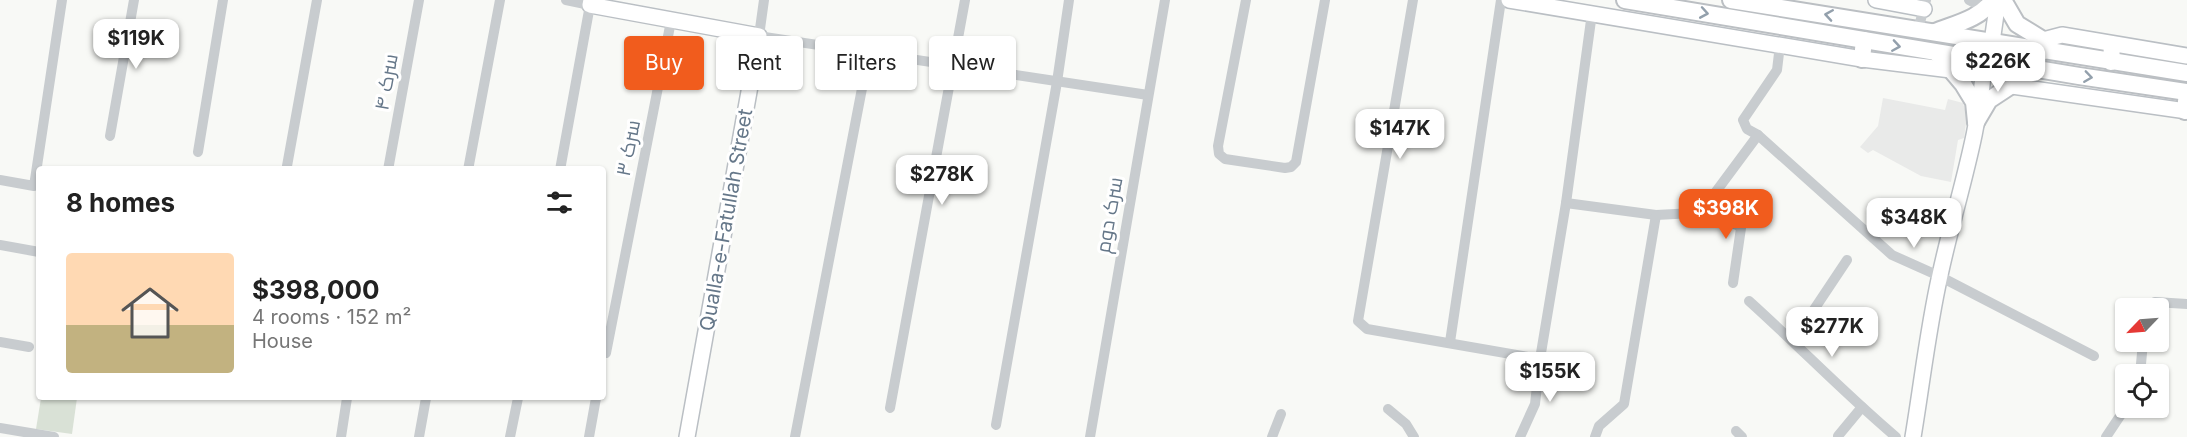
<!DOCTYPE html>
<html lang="en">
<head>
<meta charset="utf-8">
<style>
	body { margin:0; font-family:Inter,Cairo,sans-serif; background:#f6f6f6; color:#222; height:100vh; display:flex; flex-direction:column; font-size:22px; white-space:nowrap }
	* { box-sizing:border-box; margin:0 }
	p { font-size:20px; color:#767676 }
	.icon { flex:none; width:33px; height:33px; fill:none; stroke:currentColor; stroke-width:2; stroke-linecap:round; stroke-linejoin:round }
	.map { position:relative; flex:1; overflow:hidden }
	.sheet { position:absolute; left:36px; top:166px; width:570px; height:234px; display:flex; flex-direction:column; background:#fff; border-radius:6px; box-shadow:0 2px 4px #0004 }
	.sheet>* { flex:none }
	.guide { position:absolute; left:624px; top:36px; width:570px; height:54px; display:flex; gap:12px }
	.needle { width:39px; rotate:245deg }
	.buttons { position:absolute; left:2115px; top:298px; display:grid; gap:12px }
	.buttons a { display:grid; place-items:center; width:54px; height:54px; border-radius:6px; background:#fff; box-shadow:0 2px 4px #0004; font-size:30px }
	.price { position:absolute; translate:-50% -51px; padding:0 14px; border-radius:12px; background:#fff; color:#222; font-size:20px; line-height:39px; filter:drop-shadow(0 2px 3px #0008) }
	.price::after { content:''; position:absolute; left:50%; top:36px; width:18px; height:14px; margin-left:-9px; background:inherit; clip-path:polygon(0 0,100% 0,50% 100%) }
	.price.on { background:#f15c1d; color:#fff }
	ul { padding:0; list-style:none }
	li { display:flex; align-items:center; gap:18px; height:150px; padding:0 30px }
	li span { display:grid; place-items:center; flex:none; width:168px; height:120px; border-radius:6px; color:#555 }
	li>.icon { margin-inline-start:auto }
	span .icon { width:72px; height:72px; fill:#fffc; stroke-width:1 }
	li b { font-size:26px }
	h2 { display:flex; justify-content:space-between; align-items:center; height:72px; padding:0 30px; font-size:26px }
	.chip { padding:0 21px; border-radius:6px; background:#fff; box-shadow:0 2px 4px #0004; font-size:21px; line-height:54px }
	.chip.on { background:#f15c1d; color:#fff }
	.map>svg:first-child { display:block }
	.built { fill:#e9eae9 }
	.green { fill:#d9e1d6 }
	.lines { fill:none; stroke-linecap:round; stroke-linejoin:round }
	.secondary-casing { stroke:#babfc4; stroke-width:18 }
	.primary-casing { stroke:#bbbfc3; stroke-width:20 }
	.street { stroke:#c8cccf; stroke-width:10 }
	.secondary { stroke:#fff; stroke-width:15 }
	.primary { stroke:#fff; stroke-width:16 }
	.oneway { stroke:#93a0ac }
	.labels { text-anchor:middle; stroke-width:6; stroke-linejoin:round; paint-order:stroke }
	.street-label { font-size:20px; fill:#657789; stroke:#fff }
</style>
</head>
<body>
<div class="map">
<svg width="2187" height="437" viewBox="0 0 2187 437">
	<rect width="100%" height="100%" fill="#f8f9f6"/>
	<polygon class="built" points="1883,98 1945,110 1948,99 1963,103 1967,116 1964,138 1958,140 1951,182 1921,176 1873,150 1868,153 1860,147 1878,126"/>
	<polygon class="green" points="41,398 77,398 72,434 36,429"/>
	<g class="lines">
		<defs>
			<g id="secondary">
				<polyline points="591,0 590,5 759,36 687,437"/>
				<polyline points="1509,0 1862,59 1951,70"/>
				<polyline points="1876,0 1924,9"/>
				<polyline points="2043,40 2062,35 2187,56"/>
				<polyline points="1992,42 1998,0"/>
				<polyline points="2012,86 2187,111"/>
				<path d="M1913,437c9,-54 15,-109 27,-162 15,-71 41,-142 44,-215"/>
			</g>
			<g id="primary">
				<polyline points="1625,0 2079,76 2187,92"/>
				<polyline points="1731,0 2187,73"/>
				<polyline points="2003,0 2017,24 2043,40 2044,51"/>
				<path d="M1935,32c20,-8 45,-13 58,-32"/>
				<polyline points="1937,53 1963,84 1974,102 1976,122"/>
				<polyline points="1862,59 1864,40"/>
				<polyline points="2111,62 2112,45"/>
				<polyline points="2185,111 2187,92"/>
				<polyline points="1976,122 1989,100 2036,69"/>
			</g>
		</defs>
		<use href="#secondary" class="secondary-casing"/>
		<use href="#primary" class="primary-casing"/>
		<g class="street">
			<polyline points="764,0 759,36 1148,95"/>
			<polyline points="1246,0 1218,146 1219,154 1225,159 1285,168 1291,167 1296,162 1325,0"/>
			<polyline points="1413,0 1358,321 1367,329 1540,359"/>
			<polyline points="1969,0 1987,9"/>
			<polyline points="1918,30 1926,0"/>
			<polyline points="1780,45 1777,70 1743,120 1747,129 1758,135 1892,255 1939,276 2094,356"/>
			<polyline points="110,136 134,0"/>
			<polyline points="198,152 223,0"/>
			<polyline points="287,166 317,0"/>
			<polyline points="388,170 419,0"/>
			<polyline points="468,170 500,0"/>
			<polyline points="560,170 590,5 566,0"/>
			<polyline points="0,180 34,186 62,0"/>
			<polyline points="1566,203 1656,215 1694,213 1709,201 1758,135"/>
			<polyline points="1694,213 1737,225 1741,228 1733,283"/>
			<polyline points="0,245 39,252"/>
			<path d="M1749,301c50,45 96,93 147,136"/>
			<polyline points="2152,309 2155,302 2187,304"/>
			<polyline points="1793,341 1847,260"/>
			<polyline points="0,342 29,347"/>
			<polyline points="1450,342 1501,0"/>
			<polyline points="606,353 671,21"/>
			<polyline points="2140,375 2143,342"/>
			<polyline points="890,408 965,0"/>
			<polyline points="1388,409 1406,424 1414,437"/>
			<polyline points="996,425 1057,82 1069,0"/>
			<polyline points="0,428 54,437"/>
			<polyline points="1736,431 1742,437"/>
			<polyline points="1838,436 1862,407"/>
			<polyline points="341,437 347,398"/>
			<polyline points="419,437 426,398"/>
			<polyline points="510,437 518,398"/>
			<polyline points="589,437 596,398"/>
			<polyline points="795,437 869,52"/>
			<polyline points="1090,437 1165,0"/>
			<polyline points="1272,437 1281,414"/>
			<polyline points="1520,437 1535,404 1540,359 1566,203 1592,13"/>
			<polyline points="1595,437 1599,426 1624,404 1656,215"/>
			<polyline points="2106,437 2126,407"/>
		</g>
		<use href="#secondary" class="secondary"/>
		<use href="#primary" class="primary"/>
	</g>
	<defs><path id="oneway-chevron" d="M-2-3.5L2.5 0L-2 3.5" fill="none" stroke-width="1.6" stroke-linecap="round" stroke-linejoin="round" transform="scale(1.5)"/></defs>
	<g class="oneway">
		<use href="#oneway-chevron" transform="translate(1704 13) rotate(10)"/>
		<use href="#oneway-chevron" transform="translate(1829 15) rotate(-171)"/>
		<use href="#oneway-chevron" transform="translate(1896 46) rotate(9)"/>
		<use href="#oneway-chevron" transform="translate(2088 77) rotate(8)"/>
	</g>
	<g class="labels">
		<g class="street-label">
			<text transform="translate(386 82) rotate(-80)" y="7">سرک ۴</text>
			<text transform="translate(628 148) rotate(-79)" y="7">سرک ۳</text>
			<text transform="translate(1109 215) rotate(-80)" y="7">سرک دوم</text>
			<text transform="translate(726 220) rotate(-80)" y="7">Qualla-e-Fatullah Street</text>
		</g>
	</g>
</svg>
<div class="buttons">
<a><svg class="needle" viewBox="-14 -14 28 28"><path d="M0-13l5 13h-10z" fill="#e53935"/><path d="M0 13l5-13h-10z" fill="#767676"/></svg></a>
<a><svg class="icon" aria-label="locate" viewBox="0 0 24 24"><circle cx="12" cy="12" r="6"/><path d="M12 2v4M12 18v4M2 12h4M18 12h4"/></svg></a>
</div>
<b class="price" style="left:136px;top:70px">$119K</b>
<b class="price" style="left:1998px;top:93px">$226K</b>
<b class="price" style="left:1400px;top:160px">$147K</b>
<b class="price" style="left:942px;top:206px">$278K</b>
<b class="price on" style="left:1726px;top:240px">$398K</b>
<b class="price" style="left:1914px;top:249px">$348K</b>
<b class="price" style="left:1832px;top:358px">$277K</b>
<b class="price" style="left:1550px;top:403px">$155K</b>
<div class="guide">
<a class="chip on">Buy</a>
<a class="chip">Rent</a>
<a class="chip">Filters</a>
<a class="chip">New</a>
</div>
<section class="sheet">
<h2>8 homes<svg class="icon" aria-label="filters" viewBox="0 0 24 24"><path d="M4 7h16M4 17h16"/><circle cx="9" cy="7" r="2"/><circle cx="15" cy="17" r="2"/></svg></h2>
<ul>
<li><span style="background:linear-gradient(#ffd9b3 60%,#c2b280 0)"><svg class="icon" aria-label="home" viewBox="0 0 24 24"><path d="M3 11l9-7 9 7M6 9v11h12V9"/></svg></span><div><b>$398,000</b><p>4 rooms · 152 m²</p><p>House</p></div></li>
</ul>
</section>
</div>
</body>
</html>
